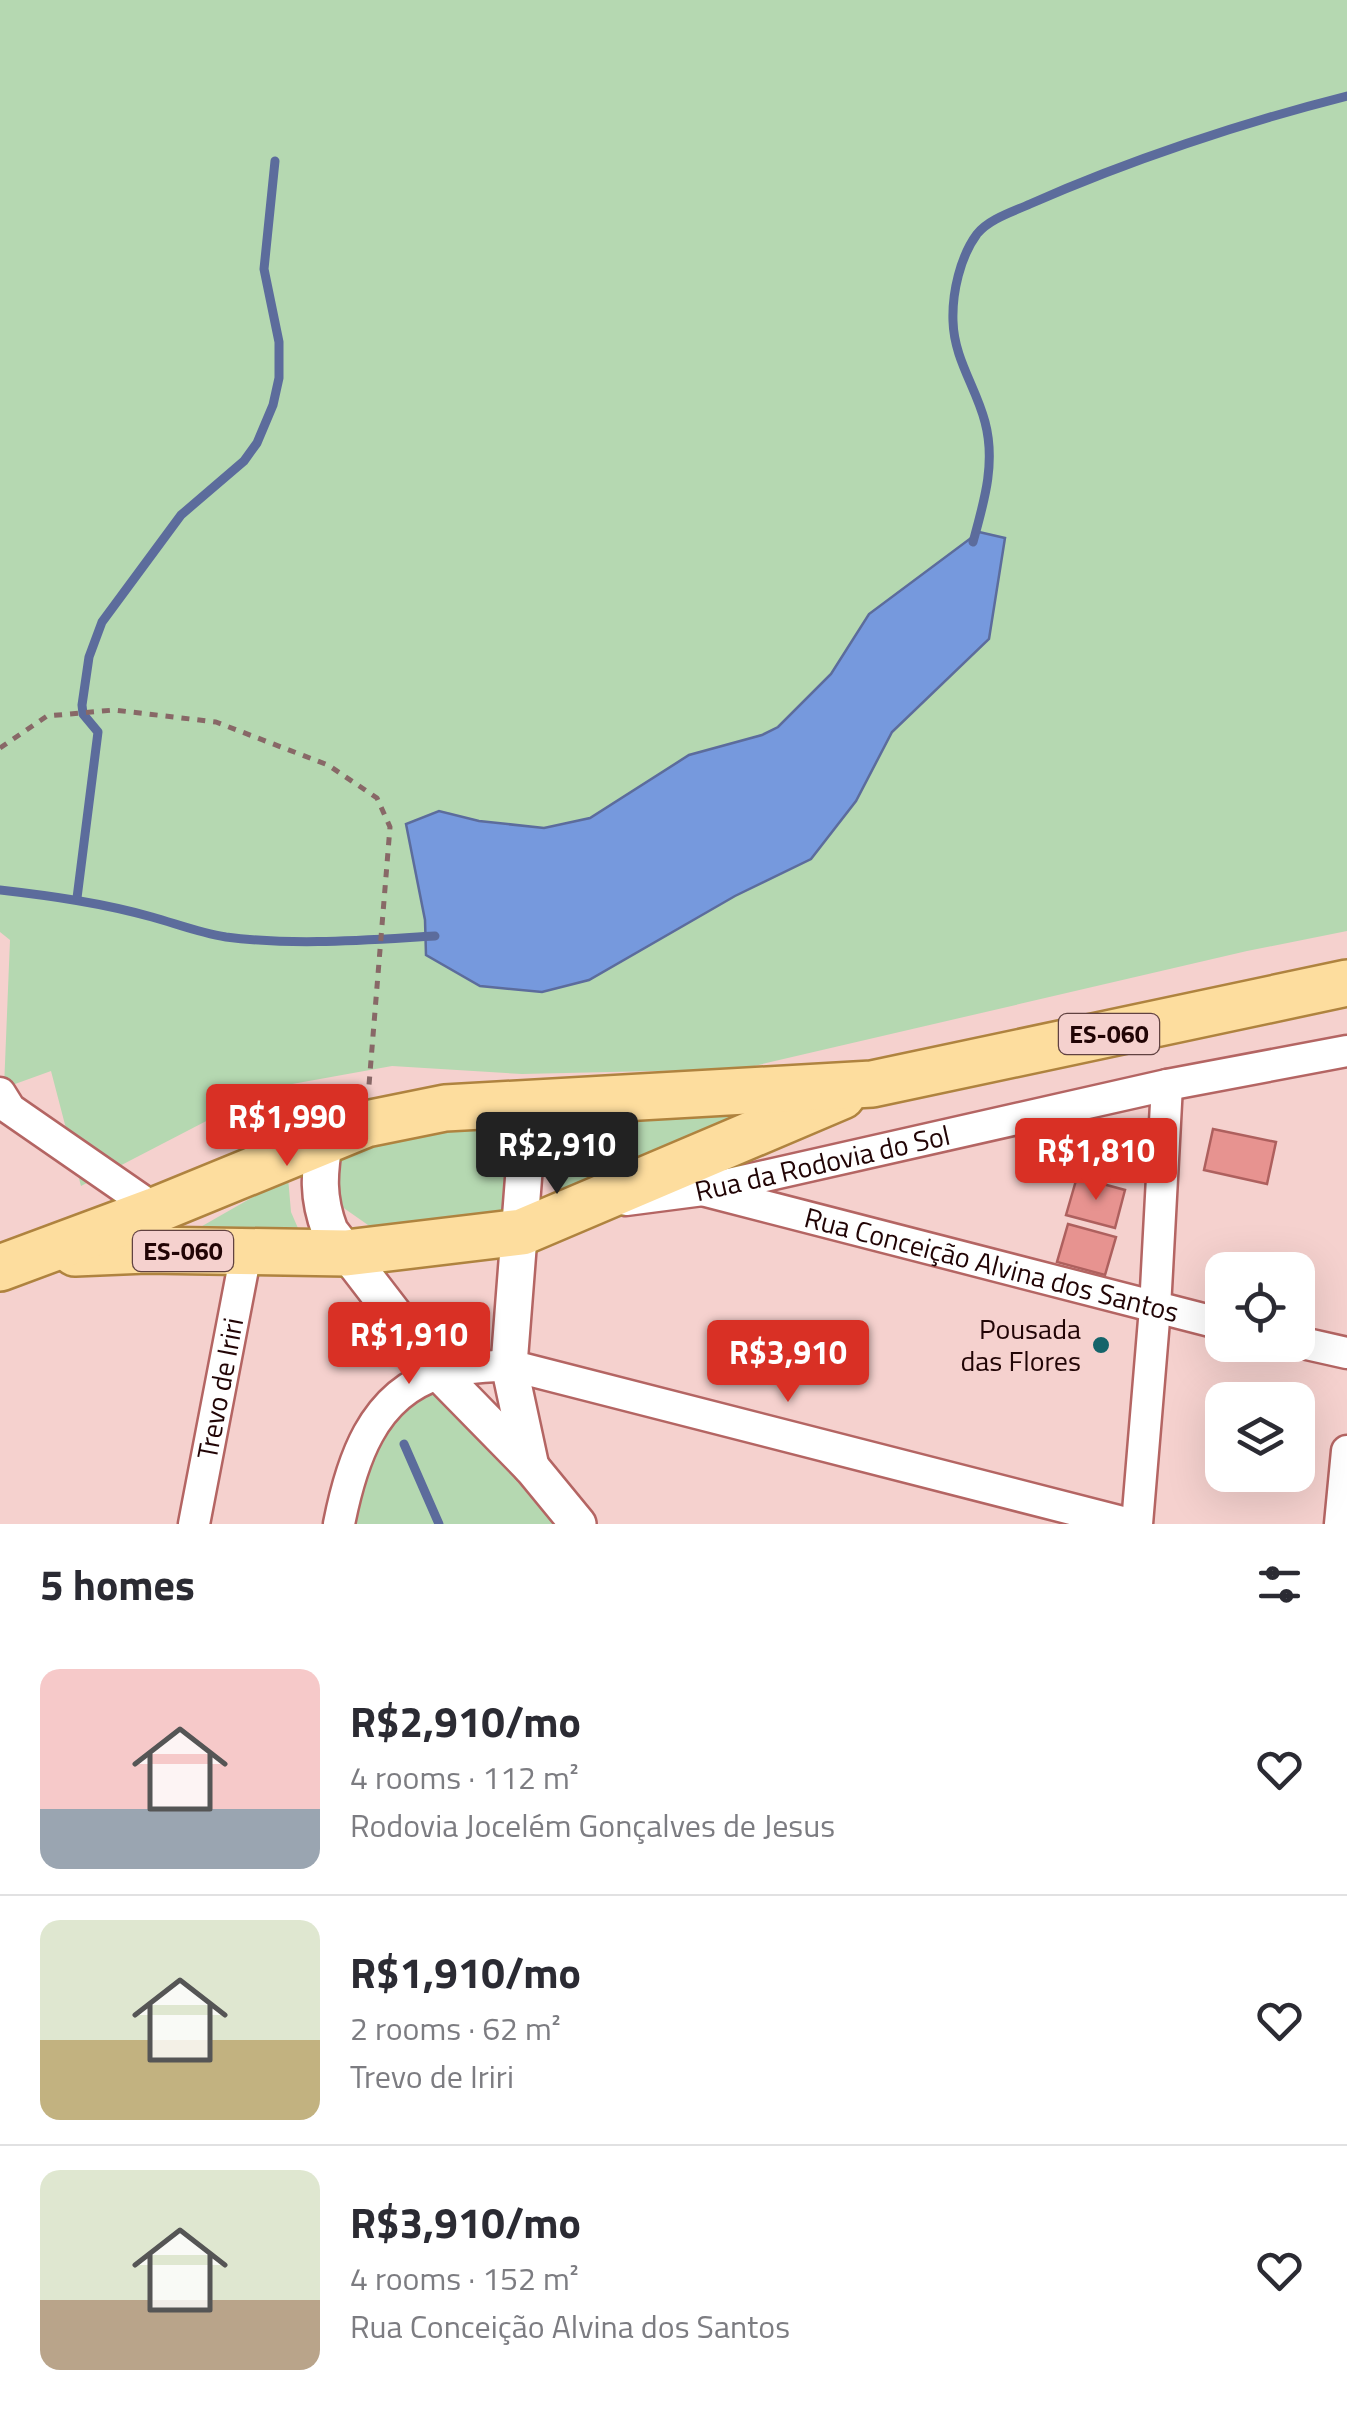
<!DOCTYPE html>
<html lang="en">
<head>
<meta charset="utf-8">
<style>
	body { margin:0; font-family:"Titillium Web",sans-serif; background:#f2f2f3; color:#2b2b33; height:100vh; display:flex; flex-direction:column; font-size:38px; white-space:nowrap }
	* { box-sizing:border-box; margin:0 }
	p { font-size:32px; color:#7c7c81 }
	.icon { flex:none; width:55px; height:55px; fill:none; stroke:currentColor; stroke-width:2; stroke-linecap:round; stroke-linejoin:round }
	.map { position:relative; height:1524px; overflow:hidden }
	.details { display:flex; flex-direction:column; background:#fff; flex:1 }
	.details>* { flex:none }
	.tools { position:absolute; left:1205px; top:1252px; display:grid; gap:20px }
	.tools a { display:grid; place-items:center; width:110px; height:110px; border-radius:20px; background:#fff; box-shadow:0 10px 40px #0002; font-size:50px }
	.price { position:absolute; translate:-50% -85px; padding:0 22px; border-radius:10px; background:#d93025; color:#fff; font-size:32px; line-height:65px; filter:drop-shadow(0 2px 5px #0008) }
	.price::after { content:''; position:absolute; left:50%; top:60px; width:30px; height:22px; margin-left:-15px; background:inherit; clip-path:polygon(0 0,100% 0,50% 100%) }
	.price.active { background:#222; color:#fff }
	ul { padding:0; list-style:none }
	li { display:flex; align-items:center; gap:30px; height:250px; padding:0 40px }
	li+li { border-top:2px solid #e1e1e2 }
	li span { display:grid; place-items:center; flex:none; width:280px; height:200px; border-radius:20px; color:#555 }
	li>.icon { margin-inline-start:auto }
	span .icon { width:120px; height:120px; fill:#fffc; stroke-width:1 }
	li b { font-size:42px }
	h2 { display:flex; justify-content:space-between; align-items:center; height:120px; padding:0 40px; font-size:42px }
	.map>svg:first-child { display:block }
	.green { fill:#b5d8b1; fill-rule:evenodd }
	.water { fill:#7699dd; stroke:#5c6c9c; stroke-width:2.5 }
	.lines { fill:none; stroke-linecap:round; stroke-linejoin:round }
	.stream { stroke:#5c6c9c; stroke-width:9 }
	.building { fill:#e79390; stroke:#ae605e; stroke-width:2.5 }
	.minor-casing { stroke:#b46563; stroke-width:35 }
	.tertiary-casing { stroke:#b46563; stroke-width:40 }
	.primary-casing { stroke:#af833f; stroke-width:50 }
	.path { stroke:#886867; stroke-width:5; stroke-dasharray:8 8; stroke-linecap:butt }
	.minor { stroke:#fff; stroke-width:30 }
	.tertiary { stroke:#fff; stroke-width:35 }
	.primary { stroke:#fddd9e; stroke-width:45 }
	.poi-dot { fill:#15646a; stroke:#f5d1ce; stroke-width:4 }
	.labels { text-anchor:middle; stroke-width:9; stroke-linejoin:round; paint-order:stroke }
	.shield { fill:#f5d1ce; stroke:#614241; stroke-width:2.5 }
	.shield-label { font-size:25px; font-weight:bold; fill:#210405 }
	.street-label { font-size:28px; fill:#210405; stroke:#f5d1ce }
	.poi-label { font-size:28px; fill:#210405; stroke:#f5d1ce; text-anchor:end }
</style>
</head>
<body>
<div class="map">
<svg width="1347" height="1524" viewBox="0 0 1347 1524">
	<rect width="100%" height="100%" fill="#f5d1ce"/>
	<g class="green">
		<path d="M0,0h1347v931l-100,20 -506,118 -219,5 -130,-8 -122,22 -189,98 -30,-115 -47,17 6,-148 -10,-8zM912,584l25,106 -45,42 -36,69 -45,58 -76,37 -309,59 -1,-35 -19,-96 33,-13 40,10 65,7 46,-10 99,-63 73,-20 16,-8 53,-53 38,-60z"/>
		<path d="M771,1110l-212,107c5,-50 4,-62 -27,-102z"/>
		<polygon points="454,1114 499,1133 514,1183 502,1211 474,1225 389,1230 368,1225 338,1204 335,1159"/>
		<polygon points="288,1177 291,1212 310,1256 176,1241"/>
		<polygon points="440,1380 567,1524 339,1524 384,1417"/>
	</g>
	<polygon class="water" points="979,532 1005,538 989,639 892,732 856,801 811,859 735,896 589,980 542,992 480,986 426,955 425,920 406,824 439,811 479,821 544,828 590,818 689,755 762,735 778,727 831,674 869,614"/>
	<g class="lines">
		<g class="stream">
			<path d="M973,542c11,-40 23,-79 12,-120 -9,-35 -31,-63 -32,-101 -1,-28 7,-64 24,-87 12,-15 35,-22 53,-30 97,-43 214,-82 317,-108"/>
			<path d="M0,890c52,6 102,13 152,27 25,7 48,16 74,20 70,9 139,3 209,-1"/>
			<polyline points="77,898 98,732 83,714 82,705 89,657 102,622 181,515 244,461 257,443 273,405 279,378 279,342 264,269 275,161"/>
			<polyline points="404,1444 439,1524"/>
		</g>
	</g>
	<g class="building">
		<polygon points="1213,1129 1276,1142 1267,1184 1204,1170"/>
		<polygon points="1077,1130 1127,1143 1119,1176 1069,1163"/>
		<polygon points="1077,1177 1125,1190 1115,1228 1066,1215"/>
		<polygon points="1068,1224 1116,1237 1105,1275 1057,1262"/>
	</g>
	<g class="lines">
		<defs>
			<g id="minor">
				<polyline points="0,1093 10,1109 156,1210"/>
				<path id="s1" d="M706,1191l516,133"/>
				<path id="s2" d="M626,1200l77,-10 464,-105 180,-34"/>
				<polyline points="1298,1342 1347,1353"/>
				<path id="s3" d="M194,1524l52,-271"/>
				<path d="M339,1524c12,-61 33,-130 100,-150 22,-7 48,-7 70,-9l621,159"/>
				<polyline points="1137,1524 1155,1308 1167,1085"/>
				<polyline points="1340,1524 1347,1451"/>
			</g>
			<g id="tertiary">
				<polyline points="492,1105 517,1138 525,1159 509,1365 531,1467"/>
				<path d="M325,1138c-6,35 -8,59 5,93l110,143 92,94 46,56"/>
			</g>
			<g id="primary">
				<polyline points="75,1253 146,1250 346,1253 522,1232 842,1096"/>
				<polyline points="0,1268 156,1210 366,1124 445,1108 872,1084 1347,983"/>
			</g>
		</defs>
		<use href="#minor" class="minor-casing"/>
		<use href="#tertiary" class="tertiary-casing"/>
		<use href="#primary" class="primary-casing"/>
		<polyline class="path" points="0,748 47,716 114,710 216,722 328,765 377,798 390,827 369,1085"/>
		<use href="#minor" class="minor"/>
		<use href="#tertiary" class="tertiary"/>
		<use href="#primary" class="primary"/>
	</g>
	<circle class="poi-dot" cx="1101" cy="1345" r="10"/>
	<g class="labels">
		<g class="shield">
			<rect x="1059" y="1014" width="100" height="40" rx="8"/>
			<rect x="133" y="1231" width="100" height="40" rx="8"/>
		</g>
		<g class="shield-label">
			<text x="1109" y="1043">ES-060</text>
			<text x="183" y="1260">ES-060</text>
		</g>
		<g class="street-label">
			<text dy="10" stroke="none"><textPath href="#s2" startOffset="200">Rua da Rodovia do Sol</textPath></text>
			<text dy="10" stroke="none"><textPath href="#s1" startOffset="295">Rua Conceição Alvina dos Santos</textPath></text>
			<text dy="10" stroke="none"><textPath href="#s3" startOffset="138">Trevo de Iriri</textPath></text>
		</g>
		<g class="poi-label">
			<text x="1081" y="1339">Pousada<tspan x="1081" dy="32">das Flores</tspan></text>
		</g>
	</g>
</svg>
<div class="tools">
<a><svg class="icon" aria-label="locate" viewBox="0 0 24 24"><circle cx="12" cy="12" r="6"/><path d="M12 2v4M12 18v4M2 12h4M18 12h4"/></svg></a>
<a><svg class="icon" aria-label="layers" viewBox="0 0 24 24"><path d="M12 4l9 5-9 5-9-5zM3 14l9 5 9-5"/></svg></a>
</div>
<b class="price" style="left:287px;top:1169px">R$1,990</b>
<b class="price active" style="left:557px;top:1197px">R$2,910</b>
<b class="price" style="left:1096px;top:1203px">R$1,810</b>
<b class="price" style="left:409px;top:1387px">R$1,910</b>
<b class="price" style="left:788px;top:1405px">R$3,910</b>
</div>
<section class="details">
<h2>5 homes<svg class="icon" aria-label="filters" viewBox="0 0 24 24"><path d="M4 7h16M4 17h16"/><circle cx="9" cy="7" r="2"/><circle cx="15" cy="17" r="2"/></svg></h2>
<ul>
<li><span style="background:linear-gradient(#f6c9c9 70%,#9aa5b1 0)"><svg class="icon" aria-label="home" viewBox="0 0 24 24"><path d="M3 11l9-7 9 7M6 9v11h12V9"/></svg></span><div><b>R$2,910/mo</b><p>4 rooms · 112 m²</p><p>Rodovia Jocelém Gonçalves de Jesus</p></div><svg class="icon" aria-label="heart" viewBox="0 0 24 24"><path d="M12 20l-8-8c-3-5 5-10 8-4 3-6 11-1 8 4z"/></svg></li>
<li><span style="background:linear-gradient(#dfe7d0 60%,#c2b280 0)"><svg class="icon" aria-label="home" viewBox="0 0 24 24"><path d="M3 11l9-7 9 7M6 9v11h12V9"/></svg></span><div><b>R$1,910/mo</b><p>2 rooms · 62 m²</p><p>Trevo de Iriri</p></div><svg class="icon" aria-label="heart" viewBox="0 0 24 24"><path d="M12 20l-8-8c-3-5 5-10 8-4 3-6 11-1 8 4z"/></svg></li>
<li><span style="background:linear-gradient(#dfe7d0 65%,#b9a48a 0)"><svg class="icon" aria-label="home" viewBox="0 0 24 24"><path d="M3 11l9-7 9 7M6 9v11h12V9"/></svg></span><div><b>R$3,910/mo</b><p>4 rooms · 152 m²</p><p>Rua Conceição Alvina dos Santos</p></div><svg class="icon" aria-label="heart" viewBox="0 0 24 24"><path d="M12 20l-8-8c-3-5 5-10 8-4 3-6 11-1 8 4z"/></svg></li>
</ul>
</section>
</body>
</html>
